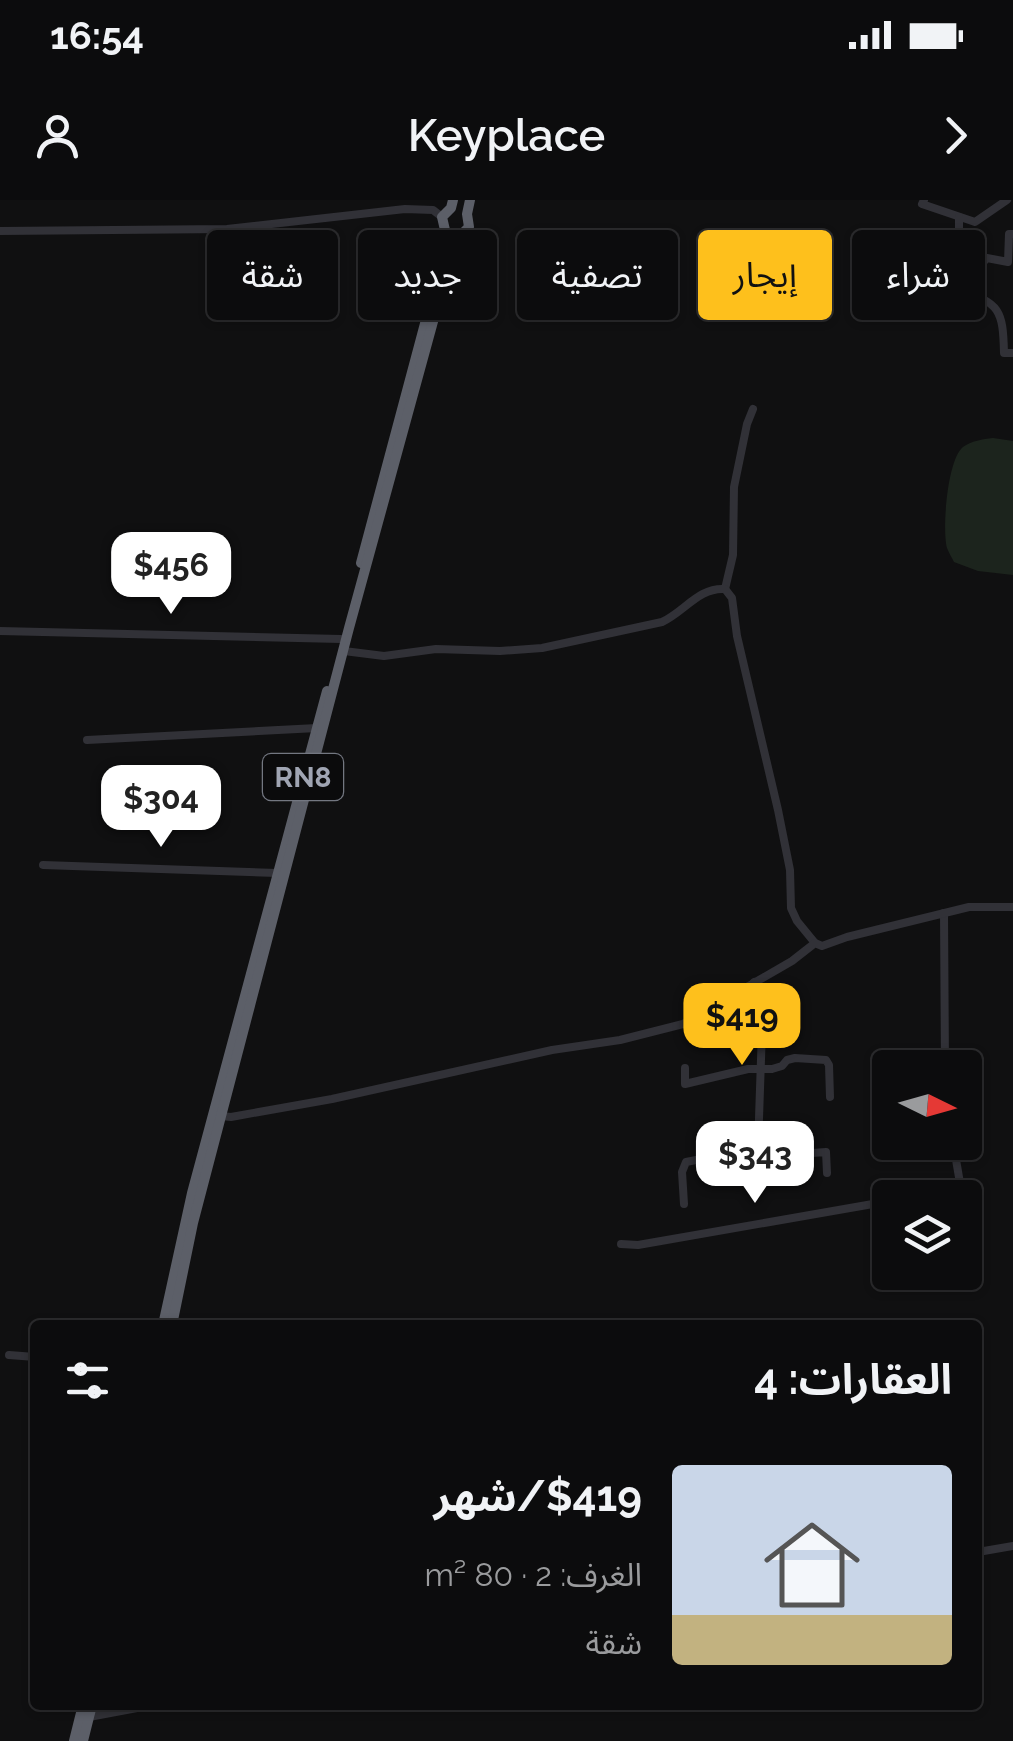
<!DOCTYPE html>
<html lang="ar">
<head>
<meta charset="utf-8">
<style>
	body { margin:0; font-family:Raleway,"Noto Sans Arabic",sans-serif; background:#151516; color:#f1f3f6; direction:rtl; height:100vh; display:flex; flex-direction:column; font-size:38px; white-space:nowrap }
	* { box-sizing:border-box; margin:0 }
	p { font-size:32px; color:#9a9b9d }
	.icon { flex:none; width:55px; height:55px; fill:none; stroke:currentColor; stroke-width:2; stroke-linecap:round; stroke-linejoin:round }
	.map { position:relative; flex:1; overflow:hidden; direction:ltr }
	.side { position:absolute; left:30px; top:1120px; width:952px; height:390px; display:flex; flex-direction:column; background:#0c0c0d; border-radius:10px; box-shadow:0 2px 8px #0004,0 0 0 2px #2c2c2e; direction:rtl }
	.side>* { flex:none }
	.top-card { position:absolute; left:30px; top:30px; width:955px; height:90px; direction:rtl; display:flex; gap:20px }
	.needle { width:65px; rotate:95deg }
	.fabs { position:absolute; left:872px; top:850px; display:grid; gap:20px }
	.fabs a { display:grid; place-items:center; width:110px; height:110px; border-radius:10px; background:#0c0c0d; box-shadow:0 2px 8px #0004,0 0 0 2px #2c2c2e; font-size:50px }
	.price { position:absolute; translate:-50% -85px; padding:0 22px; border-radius:20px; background:#fff; color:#222; font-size:32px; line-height:65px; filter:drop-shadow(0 2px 5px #0008) }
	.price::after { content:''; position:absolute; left:50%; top:60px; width:30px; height:22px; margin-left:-15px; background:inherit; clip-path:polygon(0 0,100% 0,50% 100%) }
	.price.selected { background:#fec01c; color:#111 }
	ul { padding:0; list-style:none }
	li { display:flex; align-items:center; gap:30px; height:250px; padding:0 30px }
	li span { display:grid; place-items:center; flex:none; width:280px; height:200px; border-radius:10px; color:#555 }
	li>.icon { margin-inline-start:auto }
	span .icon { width:120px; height:120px; fill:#fffc; stroke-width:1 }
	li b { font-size:42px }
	h2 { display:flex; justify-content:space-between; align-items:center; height:120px; padding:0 30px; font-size:42px }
	.chip { padding:0 35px; border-radius:10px; background:#0c0c0d; box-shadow:0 2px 8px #0004,0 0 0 2px #2c2c2e; font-size:35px; line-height:90px }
	.chip.selected { background:#fec01c; color:#111 }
	.status { display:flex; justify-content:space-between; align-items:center; height:70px; padding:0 50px; background:#0c0c0d; direction:ltr }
	.status svg { height:28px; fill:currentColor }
	header { display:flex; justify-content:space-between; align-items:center; height:130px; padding:0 30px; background:#0c0c0d; font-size:45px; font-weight:600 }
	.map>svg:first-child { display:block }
	.green { fill:#1c241d }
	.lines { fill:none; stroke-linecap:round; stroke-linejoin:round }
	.minor { stroke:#313137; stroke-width:8 }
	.highway { stroke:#5c5f68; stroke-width:10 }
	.labels { text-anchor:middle; stroke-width:9; stroke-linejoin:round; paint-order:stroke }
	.shield { fill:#0b0b0c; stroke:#737781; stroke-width:2.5 }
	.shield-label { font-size:28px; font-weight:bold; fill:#a0a5b3 }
</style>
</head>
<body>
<div class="status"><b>16:54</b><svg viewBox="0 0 49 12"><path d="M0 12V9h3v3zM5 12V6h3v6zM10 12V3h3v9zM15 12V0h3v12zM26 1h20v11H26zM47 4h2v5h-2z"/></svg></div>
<header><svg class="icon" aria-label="forward" viewBox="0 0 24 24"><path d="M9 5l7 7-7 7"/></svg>Keyplace<svg class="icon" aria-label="person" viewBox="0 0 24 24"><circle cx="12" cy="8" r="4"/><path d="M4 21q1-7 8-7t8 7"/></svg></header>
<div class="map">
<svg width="1013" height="1541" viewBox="0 0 1013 1541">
	<rect width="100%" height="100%" fill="#101011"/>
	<path class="green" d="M993,238l20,3v134l-35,-4 -24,-9c-2,-4 -5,-9 -7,-14 -5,-18 0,-88 16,-101 8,-6 20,-8 30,-9z"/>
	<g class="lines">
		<g class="minor">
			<polyline points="924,0 922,4 975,22 1007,0"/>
			<polyline points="959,17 959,46 954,60 958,65 966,62 981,65 987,58 1008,62 1009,34 1013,34"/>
			<polyline points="0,31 227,29 405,9 433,10 442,17"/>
			<path d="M954,60l-2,17 7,13c41,13 44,20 45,63h9"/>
			<polyline points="725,389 733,355 734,287 747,224 753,209"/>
			<polyline points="0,431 341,439"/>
			<path d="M344,451l40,5 52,-7 64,2 42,-3 120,-26c22,-10 37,-35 63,-33l7,9 5,38 41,174 12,60 1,38 6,13 18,22"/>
			<polyline points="87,540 317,528"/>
			<polyline points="43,665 277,673"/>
			<polyline points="944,713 945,868"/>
			<polyline points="754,782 763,800 758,948 754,993"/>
			<polyline points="685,868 685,884 748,869 772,869 782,866 787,860 795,858 826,860 829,865 830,897"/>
			<polyline points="221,916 231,917 332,899 552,850 620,840 683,824 792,761 815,743 822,746 847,737 969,707 1013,707"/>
			<polyline points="913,998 961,989 953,942"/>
			<polyline points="684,1004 682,972 686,962 758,948 771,956 826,952 827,973"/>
			<polyline points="621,1044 638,1045 890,1001"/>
			<polyline points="9,1155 35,1157"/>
			<polyline points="978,1352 1013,1346"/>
			<polyline points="89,1517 153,1505"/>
		</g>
		<g class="highway">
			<polyline points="361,363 427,116 445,30 442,17 451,8 453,0"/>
			<polyline points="163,1125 192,993 327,491"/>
			<polyline points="172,1125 193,1023 349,428 434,118 462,34 469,27 467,14 470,0"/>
			<polyline points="74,1541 83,1505"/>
			<polyline points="83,1541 92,1505"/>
		</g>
	</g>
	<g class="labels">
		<rect class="shield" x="263" y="554" width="80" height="46" rx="8"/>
		<g class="shield-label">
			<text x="303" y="587">RN8</text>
		</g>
	</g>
</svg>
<div class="fabs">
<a><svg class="needle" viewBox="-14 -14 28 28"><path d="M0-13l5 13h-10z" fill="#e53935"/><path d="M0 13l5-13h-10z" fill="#9a9b9d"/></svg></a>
<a><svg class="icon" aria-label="layers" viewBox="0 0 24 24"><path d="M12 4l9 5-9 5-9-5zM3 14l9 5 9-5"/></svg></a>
</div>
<b class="price" style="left:171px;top:417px">$456</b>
<b class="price" style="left:161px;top:650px">$304</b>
<b class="price selected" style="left:742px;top:868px">$419</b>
<b class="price" style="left:755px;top:1006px">$343</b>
<div class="top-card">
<a class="chip">شراء</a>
<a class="chip selected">إيجار</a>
<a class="chip">تصفية</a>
<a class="chip">جديد</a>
<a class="chip">شقة</a>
</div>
<section class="side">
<h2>العقارات: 4<svg class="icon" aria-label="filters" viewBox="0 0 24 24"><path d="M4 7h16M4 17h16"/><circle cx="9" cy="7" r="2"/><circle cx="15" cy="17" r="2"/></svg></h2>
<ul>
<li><span style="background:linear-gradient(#c9d6e8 75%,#c2b280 0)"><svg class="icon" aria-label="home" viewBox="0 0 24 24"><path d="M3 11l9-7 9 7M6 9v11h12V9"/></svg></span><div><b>$419/شهر</b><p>الغرف: 2 · 80 m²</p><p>شقة</p></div></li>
</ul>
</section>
</div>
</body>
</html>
